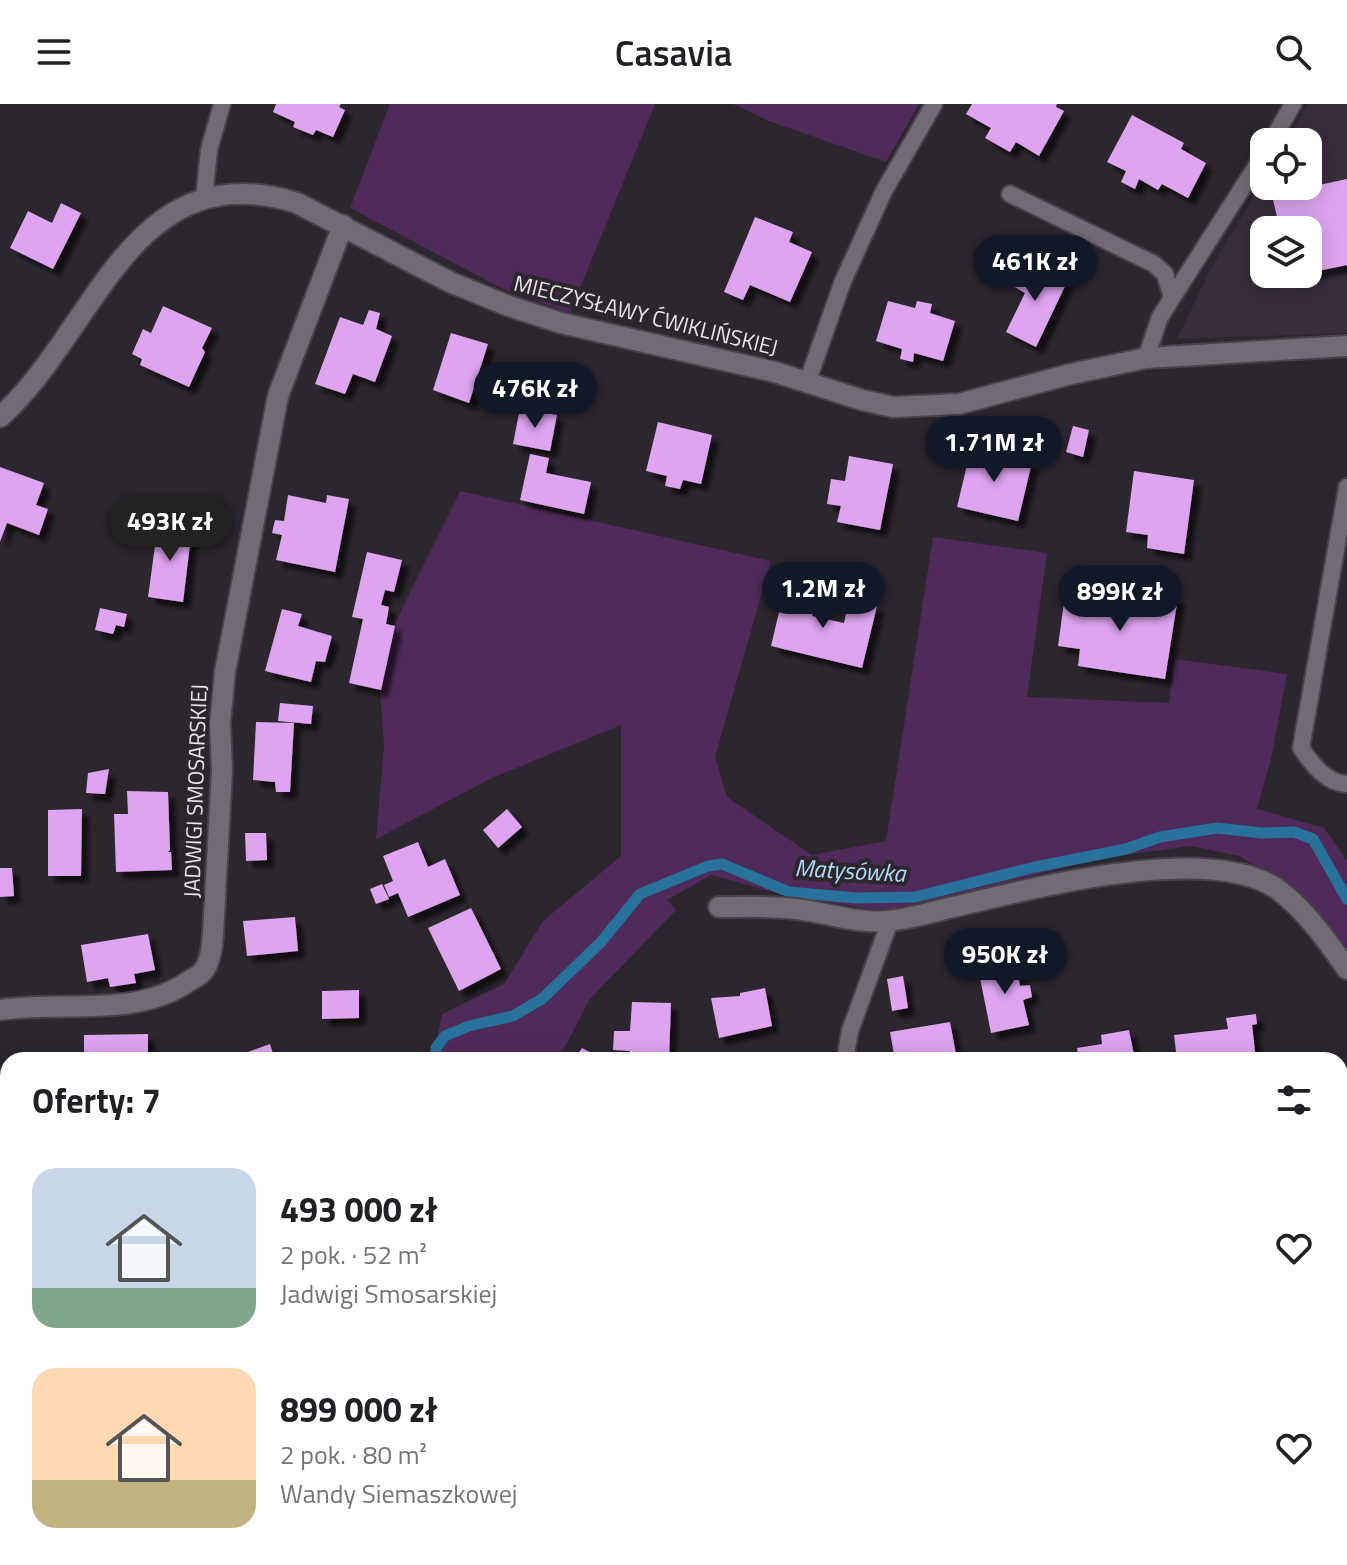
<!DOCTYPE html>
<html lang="pl">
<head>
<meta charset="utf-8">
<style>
	body { margin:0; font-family:"Titillium Web",sans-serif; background:#f6f6f6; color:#202124; height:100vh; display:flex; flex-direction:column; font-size:30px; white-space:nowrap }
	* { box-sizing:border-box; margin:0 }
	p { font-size:26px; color:#757577 }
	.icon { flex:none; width:44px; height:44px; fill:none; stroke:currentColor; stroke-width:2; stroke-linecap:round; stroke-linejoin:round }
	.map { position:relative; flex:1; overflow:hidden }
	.drawer { position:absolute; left:0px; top:948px; width:1348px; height:514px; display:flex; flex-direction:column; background:#fff; border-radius:24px 24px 0 0; box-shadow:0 4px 20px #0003 }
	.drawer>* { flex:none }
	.controls { position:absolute; left:1250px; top:24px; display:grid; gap:16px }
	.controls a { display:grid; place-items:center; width:72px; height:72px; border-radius:16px; background:#fff; box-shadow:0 4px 20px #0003; font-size:40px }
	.price { position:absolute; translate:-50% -68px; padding:0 18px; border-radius:28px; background:#111827; color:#fff; font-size:26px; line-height:52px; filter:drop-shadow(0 2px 4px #0008) }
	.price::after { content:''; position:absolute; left:50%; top:48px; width:24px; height:18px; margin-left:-12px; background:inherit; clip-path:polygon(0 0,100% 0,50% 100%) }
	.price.current { background:#222; color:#fff }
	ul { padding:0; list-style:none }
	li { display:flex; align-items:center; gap:24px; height:200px; padding:0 32px }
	li span { display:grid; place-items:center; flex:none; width:224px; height:160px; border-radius:24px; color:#555 }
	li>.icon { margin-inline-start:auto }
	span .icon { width:96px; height:96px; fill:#fffc; stroke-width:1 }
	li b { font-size:34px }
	h2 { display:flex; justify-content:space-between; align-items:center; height:96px; padding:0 32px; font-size:34px }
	header { display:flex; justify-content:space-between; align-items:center; height:104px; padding:0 32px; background:#fff; font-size:36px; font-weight:600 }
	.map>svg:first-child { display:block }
	.built { fill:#372d3b; fill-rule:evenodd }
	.green { fill:#4f2a5a }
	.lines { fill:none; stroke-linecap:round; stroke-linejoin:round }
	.stream { stroke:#27719b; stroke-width:11 }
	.building { fill:#dea4f0; filter:url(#shadow) }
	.service-casing { stroke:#484249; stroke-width:20 }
	.minor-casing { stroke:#484249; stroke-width:24 }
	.service { stroke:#726b75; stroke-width:16 }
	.minor { stroke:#726b75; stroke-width:20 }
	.labels { text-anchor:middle; stroke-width:8; stroke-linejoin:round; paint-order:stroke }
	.street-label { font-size:22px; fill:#e8e4e9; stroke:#2c262e }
	.water-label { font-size:24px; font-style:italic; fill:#b0dbf8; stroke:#2c262e }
</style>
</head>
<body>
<header><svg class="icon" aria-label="menu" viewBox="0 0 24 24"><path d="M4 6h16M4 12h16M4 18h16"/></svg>Casavia<svg class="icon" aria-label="search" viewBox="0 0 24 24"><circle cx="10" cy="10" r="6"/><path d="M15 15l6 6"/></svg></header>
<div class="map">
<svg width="1347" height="1461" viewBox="0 0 1347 1461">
	<defs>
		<filter id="shadow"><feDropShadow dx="7" dy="7" stdDeviation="2" flood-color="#0009"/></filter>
	</defs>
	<rect width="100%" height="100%" fill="#2c262e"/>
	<path class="built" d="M1308,0h39v229l-170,6 33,-69 54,-91v7h44v-44h-22zM1264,126h44v44h-44z"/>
	<g class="green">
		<polygon points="390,0 655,0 570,209 503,185 350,104"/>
		<polygon points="733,0 919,0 886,58 769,17"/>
		<polygon points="460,387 771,457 715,653 727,693 812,751 886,737 933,433 1047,449 1027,593 1169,599 1174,555 1287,570 1272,651 1257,705 1324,724 1347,757 1347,843 1299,787 1239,752 1191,742 1101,754 891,808 788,792 711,771 667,796 676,806 590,895 558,956 433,956 442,910 504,880 543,817 621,752 621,621 492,674 376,735 384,642 380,587 396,517"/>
		<polygon points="1347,1097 1347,1354 1340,1357 1340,1101"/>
	</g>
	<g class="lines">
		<g class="stream">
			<polyline points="436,956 436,944 445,932 469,922 513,912 542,895 601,838 640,790 708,762 722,760 789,788 856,794 915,793 1035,763 1126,745 1160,733 1217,724 1262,729 1294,728 1313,735 1347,795"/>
			<polyline points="0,1122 8,1121"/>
			<polyline points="233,1461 234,1454"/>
		</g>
	</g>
	<g class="building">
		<polygon points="276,0 341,0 339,3 345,6 333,33 316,26 313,31 293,23 295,18 273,8"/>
		<polygon points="972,0 1057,0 1056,3 1064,7 1039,52 1016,38 1010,48 985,34 991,24 966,10"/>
		<polygon points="1132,11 1184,39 1181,45 1206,59 1188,94 1162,80 1158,86 1139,75 1135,85 1121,78 1126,67 1107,58"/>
		<polygon points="1347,75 1347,161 1308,169 1308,126 1280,126 1272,91"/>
		<polygon points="61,99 81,109 53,165 10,144 28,107 52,119"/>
		<polygon points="755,113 793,128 789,138 812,148 790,198 750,181 743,196 724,188"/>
		<polygon points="1025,158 1067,178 1036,243 1006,228 1025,189 1013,182"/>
		<polygon points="888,197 915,204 917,197 932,200 930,209 955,217 943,257 914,249 913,258 900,255 902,245 876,237"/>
		<polygon points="163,202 212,224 202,244 205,248 189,283 140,261 142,255 132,250 143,225 151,229"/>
		<polygon points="369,206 380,209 376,225 392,232 375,278 353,270 345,290 315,280 340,213 363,221"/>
		<polygon points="451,229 488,240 469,299 433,286"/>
		<polygon points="520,304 557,311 550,347 513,340"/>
		<polygon points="658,318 712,331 701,380 683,376 680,385 665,382 667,372 646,367"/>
		<polygon points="1073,322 1089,326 1083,353 1066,348"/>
		<polygon points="971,344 1032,358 1018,417 957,403"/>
		<polygon points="530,350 549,354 546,369 591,378 584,410 520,396"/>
		<polygon points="849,352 893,360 880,426 837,418 841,402 827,400 831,375 845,377"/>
		<polygon points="0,363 44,379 36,401 48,405 39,431 7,419 0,438"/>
		<polygon points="1134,367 1194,376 1184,450 1147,444 1148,431 1126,428"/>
		<polygon points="288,391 326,399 327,391 349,395 335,468 276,456 282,431 272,429 275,416 284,417"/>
		<polygon points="158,420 192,424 183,498 148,493"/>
		<polygon points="367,448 402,456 394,488 385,486 381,501 389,503 386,520 395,522 381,586 349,579 363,515 352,513"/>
		<polygon points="1090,479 1118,483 1114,505 1146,510 1150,490 1178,493 1165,575 1078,562 1080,545 1058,542 1064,498 1086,501"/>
		<polygon points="785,483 818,491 812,512 844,519 849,495 877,502 862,564 771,542"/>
		<polygon points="100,504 127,510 124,523 116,521 113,530 95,526"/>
		<polygon points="282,505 302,510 298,522 332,532 325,558 316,557 311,578 265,567"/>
		<polygon points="280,599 313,602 311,620 278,617"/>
		<polygon points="256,618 294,619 290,688 276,688 275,678 253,676"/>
		<polygon points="109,665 105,690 86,689 88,669"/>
		<polygon points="127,687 168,688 170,746 168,748 171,748 172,766 116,768 114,710 128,710"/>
		<polygon points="82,705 81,772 48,772 48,706"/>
		<polygon points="507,705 522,723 498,744 483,726"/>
		<polygon points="245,729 266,729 267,756 246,757"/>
		<polygon points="418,738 428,763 445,755 460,791 408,813 398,789 389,793 384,781 393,777 383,752"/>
		<polygon points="0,764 12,764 14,792 0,793"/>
		<polygon points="382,780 389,795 376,800 370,785"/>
		<polygon points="471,804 501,865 459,887 428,824"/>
		<polygon points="295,813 298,847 247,852 243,817"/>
		<polygon points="148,830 155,866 134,870 136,879 110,883 108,874 87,878 81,841"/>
		<polygon points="1021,855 1024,869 1018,870 1020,882 1030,881 1032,893 1023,896 1029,921 991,929 978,864"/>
		<polygon points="903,872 908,904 892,907 887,875"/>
		<polygon points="765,884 772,922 719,934 711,894 740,892 740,889"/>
		<polygon points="359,886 359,914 322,915 322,887"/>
		<polygon points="632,898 671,899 669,956 629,956 630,947 613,946 614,927 630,927"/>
		<polygon points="1256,910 1257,920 1252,921 1256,956 1177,956 1174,931 1228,925 1226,914"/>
		<polygon points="950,918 957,956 895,956 890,928"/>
		<polygon points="1129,926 1135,956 1079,956 1077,944 1102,940 1101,931"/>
		<polygon points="148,930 148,956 84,956 84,931"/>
		<polygon points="270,940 275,956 248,956 245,949"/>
		<polygon points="582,944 597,952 594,956 574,956"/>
		<polygon points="0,1174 8,1174 8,1225 0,1226"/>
		<polygon points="1347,1183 1347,1273 1340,1280 1340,1190"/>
		<polygon points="71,1454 125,1454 126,1461 72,1461"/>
		<polygon points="349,1454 486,1454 485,1461 348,1461"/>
		<polygon points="589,1454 737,1454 738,1461 581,1461 580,1455"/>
	</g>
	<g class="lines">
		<defs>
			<g id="service">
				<polyline points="1271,38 1293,0"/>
				<polyline points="1010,90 1154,160 1165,170 1172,194"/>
				<polyline points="204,94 209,46 222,0"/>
				<polyline points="1146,254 1160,213 1264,50"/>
				<polyline points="807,279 843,177 884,87 934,0"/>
				<path d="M1347,383l-46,261c11,16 25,35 46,36"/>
				<polyline points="845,956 850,927 890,817"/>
				<polyline points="0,1423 6,1461"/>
				<polyline points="1027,1454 1029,1461"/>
			</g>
			<g id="minor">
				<path d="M0,313c97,-86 131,-266 297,-214l153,79 56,23 55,18 214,49 87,28 31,7 66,-3 112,-30 75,-16 201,-12"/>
				<path d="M719,803c22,0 45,-1 67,1 35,2 66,16 102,13 21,-2 44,-9 65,-14 78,-18 260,-67 327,-16 27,21 47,50 67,78"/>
				<path d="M0,906c62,-10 135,9 189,-29 5,-3 12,-6 15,-11 7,-10 8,-24 9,-36l9,-164 -2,-47 5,-51 53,-276 65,-171"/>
			</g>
		</defs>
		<use href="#service" class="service-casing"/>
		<use href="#minor" class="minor-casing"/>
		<use href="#service" class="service"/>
		<use href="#minor" class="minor"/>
	</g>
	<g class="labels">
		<g class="street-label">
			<text transform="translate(646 211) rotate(14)" y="8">MIECZYSŁAWY ĆWIKLIŃSKIEJ</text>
			<text transform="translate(195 687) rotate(-88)" y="8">JADWIGI SMOSARSKIEJ</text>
		</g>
		<g class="water-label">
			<text transform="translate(850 767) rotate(3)" y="8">Matysówka</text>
		</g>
	</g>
</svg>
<div class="controls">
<a><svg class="icon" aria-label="locate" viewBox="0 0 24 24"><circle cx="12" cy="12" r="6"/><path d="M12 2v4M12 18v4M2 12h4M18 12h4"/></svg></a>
<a><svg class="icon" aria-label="layers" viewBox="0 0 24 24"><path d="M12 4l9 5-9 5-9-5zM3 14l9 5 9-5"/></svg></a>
</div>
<b class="price" style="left:1035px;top:199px">461K zł</b>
<b class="price" style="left:535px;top:326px">476K zł</b>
<b class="price" style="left:994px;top:380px">1.71M zł</b>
<b class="price current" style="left:170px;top:459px">493K zł</b>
<b class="price" style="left:823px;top:526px">1.2M zł</b>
<b class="price" style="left:1120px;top:529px">899K zł</b>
<b class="price" style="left:1005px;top:892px">950K zł</b>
<section class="drawer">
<h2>Oferty: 7<svg class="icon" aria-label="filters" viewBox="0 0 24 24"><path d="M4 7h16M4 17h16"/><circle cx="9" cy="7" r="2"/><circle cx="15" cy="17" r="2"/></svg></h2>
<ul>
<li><span style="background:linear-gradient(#c9d6e8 75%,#7fa58c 0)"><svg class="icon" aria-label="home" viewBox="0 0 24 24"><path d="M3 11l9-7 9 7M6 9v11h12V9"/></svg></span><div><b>493 000 zł</b><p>2 pok. · 52 m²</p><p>Jadwigi Smosarskiej</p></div><svg class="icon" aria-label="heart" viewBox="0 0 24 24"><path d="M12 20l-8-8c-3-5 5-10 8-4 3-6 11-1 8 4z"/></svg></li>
<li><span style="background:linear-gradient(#ffd9b3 70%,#c2b280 0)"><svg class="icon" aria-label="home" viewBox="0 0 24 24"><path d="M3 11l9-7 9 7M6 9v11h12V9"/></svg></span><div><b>899 000 zł</b><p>2 pok. · 80 m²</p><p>Wandy Siemaszkowej</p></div><svg class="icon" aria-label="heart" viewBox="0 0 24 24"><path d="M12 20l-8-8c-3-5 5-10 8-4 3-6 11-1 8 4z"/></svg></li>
</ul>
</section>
</div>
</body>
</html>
